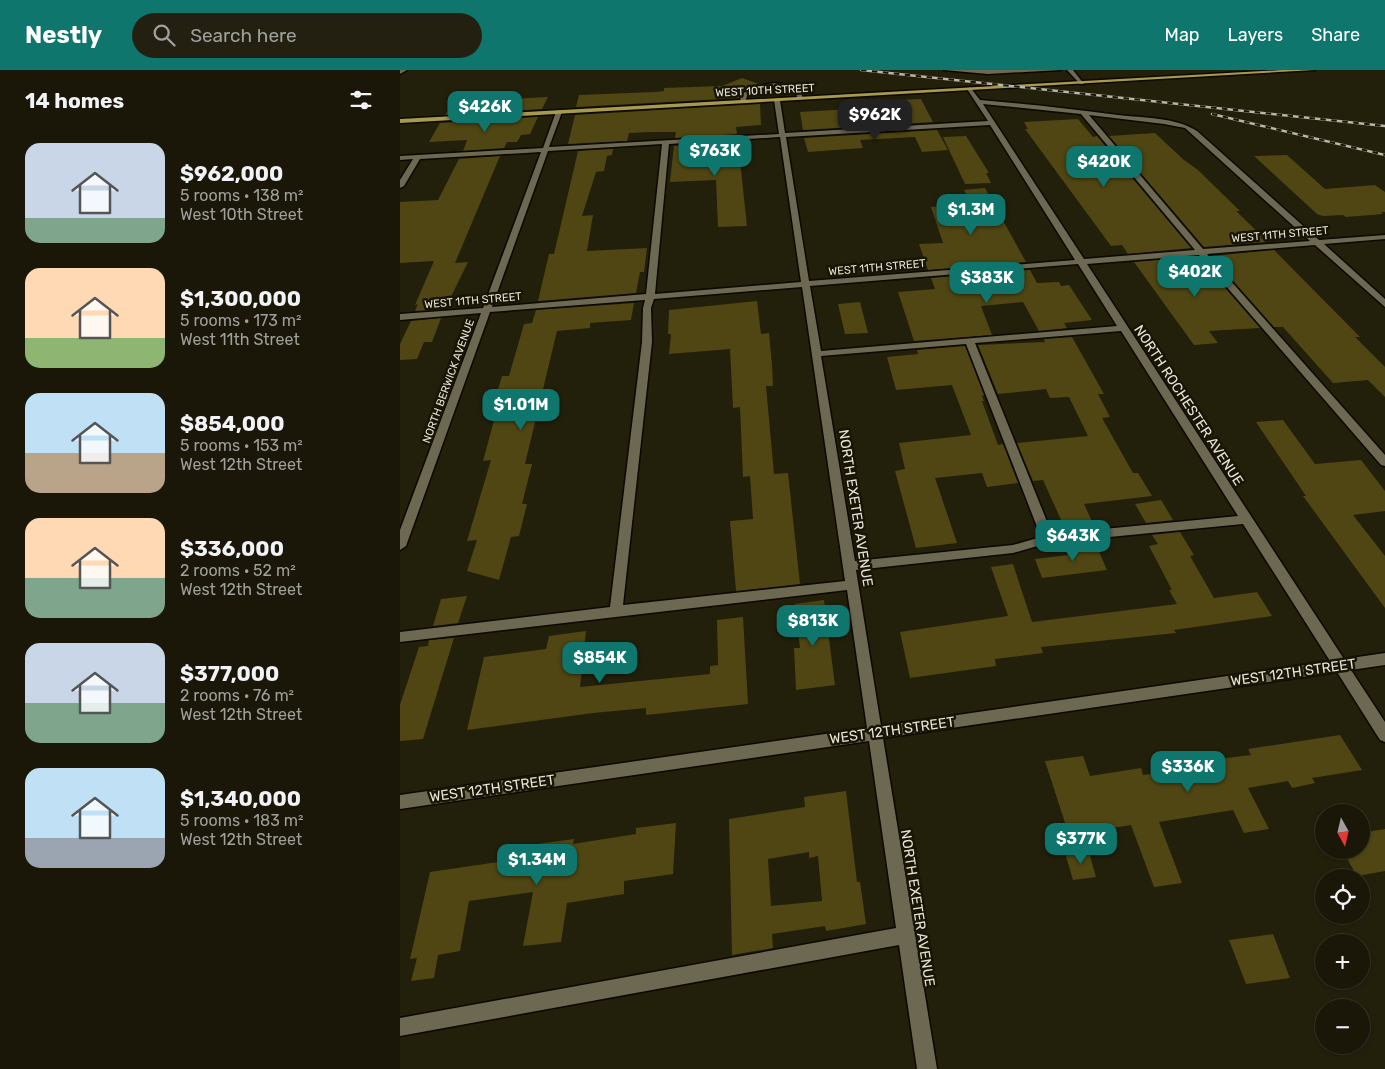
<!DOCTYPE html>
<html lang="en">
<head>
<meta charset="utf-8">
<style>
	body { margin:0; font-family:Rubik,sans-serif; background:#232012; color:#f1f3f6; height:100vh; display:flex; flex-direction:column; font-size:19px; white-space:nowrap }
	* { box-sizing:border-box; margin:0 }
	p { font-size:16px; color:#9f9f9c }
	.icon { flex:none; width:28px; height:28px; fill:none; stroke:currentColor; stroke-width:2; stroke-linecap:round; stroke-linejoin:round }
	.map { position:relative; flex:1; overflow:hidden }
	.sheet { display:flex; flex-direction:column; background:#1a1708; width:400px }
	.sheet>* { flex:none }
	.needle { width:32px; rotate:172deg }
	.buttons { position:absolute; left:915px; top:734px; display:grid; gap:10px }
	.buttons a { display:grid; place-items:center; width:55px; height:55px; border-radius:50%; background:#1a1708; box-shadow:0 1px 4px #0004,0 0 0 1px #383629; font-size:25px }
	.price { position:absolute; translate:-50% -42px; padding:0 11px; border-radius:10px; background:#0f766e; color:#fff; font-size:16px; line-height:32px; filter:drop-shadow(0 1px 2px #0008) }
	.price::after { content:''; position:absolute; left:50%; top:30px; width:15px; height:11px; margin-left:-8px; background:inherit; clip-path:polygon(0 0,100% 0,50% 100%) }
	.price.current { background:#222; color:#fff }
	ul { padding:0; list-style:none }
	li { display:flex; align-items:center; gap:15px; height:125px; padding:0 25px }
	li span { display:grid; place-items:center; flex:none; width:140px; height:100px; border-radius:15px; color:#555 }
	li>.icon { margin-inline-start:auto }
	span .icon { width:60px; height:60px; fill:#fffc; stroke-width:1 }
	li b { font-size:21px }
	h2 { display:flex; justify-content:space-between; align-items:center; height:60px; padding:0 25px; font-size:21px }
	header { display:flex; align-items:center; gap:30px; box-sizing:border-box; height:70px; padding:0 25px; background:#0f766e; color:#fff }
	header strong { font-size:24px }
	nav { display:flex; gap:28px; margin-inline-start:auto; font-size:18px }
	.search { width:350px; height:45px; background:#232012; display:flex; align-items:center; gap:12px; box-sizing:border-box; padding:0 18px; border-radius:28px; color:#9f9f9c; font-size:19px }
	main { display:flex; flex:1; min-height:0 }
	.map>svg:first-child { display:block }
	.building { fill:#504613; fill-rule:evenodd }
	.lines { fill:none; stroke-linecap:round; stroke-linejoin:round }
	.minor-casing { stroke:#0c0800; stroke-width:3 }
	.major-casing { stroke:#0c0800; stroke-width:3 }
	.minor { fill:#6c6852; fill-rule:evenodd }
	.major { fill:#a7994d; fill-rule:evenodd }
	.rail-casing { stroke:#b9b7a9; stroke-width:2.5 }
	.rail { stroke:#191504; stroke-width:2; stroke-dasharray:5.5; stroke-linecap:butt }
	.labels { text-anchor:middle; stroke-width:5; stroke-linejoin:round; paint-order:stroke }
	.far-street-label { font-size:11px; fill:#e5e3d7; stroke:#191504 }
	.street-label { font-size:14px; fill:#e5e3d7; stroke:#191504 }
</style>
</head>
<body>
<header>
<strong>Nestly</strong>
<div class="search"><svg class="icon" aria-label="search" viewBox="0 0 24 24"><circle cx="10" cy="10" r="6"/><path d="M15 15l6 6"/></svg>Search here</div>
<nav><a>Map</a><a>Layers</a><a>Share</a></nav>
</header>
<main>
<section class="sheet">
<h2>14 homes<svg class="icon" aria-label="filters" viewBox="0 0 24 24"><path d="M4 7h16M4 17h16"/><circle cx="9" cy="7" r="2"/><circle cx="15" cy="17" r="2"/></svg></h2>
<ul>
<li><span style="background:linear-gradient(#c9d6e8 75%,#7fa58c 0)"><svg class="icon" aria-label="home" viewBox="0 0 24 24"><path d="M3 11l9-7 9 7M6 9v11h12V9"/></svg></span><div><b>$962,000</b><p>5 rooms · 138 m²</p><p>West 10th Street</p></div></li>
<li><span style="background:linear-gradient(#ffd9b3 70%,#8fb573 0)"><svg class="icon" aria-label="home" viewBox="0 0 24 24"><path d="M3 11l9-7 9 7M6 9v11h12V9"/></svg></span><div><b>$1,300,000</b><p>5 rooms · 173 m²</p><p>West 11th Street</p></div></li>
<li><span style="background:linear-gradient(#bfe0f5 60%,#b9a48a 0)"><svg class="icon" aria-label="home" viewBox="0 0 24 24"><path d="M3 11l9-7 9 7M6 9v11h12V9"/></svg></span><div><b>$854,000</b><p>5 rooms · 153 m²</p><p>West 12th Street</p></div></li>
<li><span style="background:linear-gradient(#ffd9b3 60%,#7fa58c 0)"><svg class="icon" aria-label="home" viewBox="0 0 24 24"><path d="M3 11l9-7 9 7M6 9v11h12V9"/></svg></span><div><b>$336,000</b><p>2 rooms · 52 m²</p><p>West 12th Street</p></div></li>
<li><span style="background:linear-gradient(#c9d6e8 60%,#7fa58c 0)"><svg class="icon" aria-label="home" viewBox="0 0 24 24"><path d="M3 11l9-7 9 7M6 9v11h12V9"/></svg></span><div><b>$377,000</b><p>2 rooms · 76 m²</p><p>West 12th Street</p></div></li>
<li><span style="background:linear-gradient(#bfe0f5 70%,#9aa5b1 0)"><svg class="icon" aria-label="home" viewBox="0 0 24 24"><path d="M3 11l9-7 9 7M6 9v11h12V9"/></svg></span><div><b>$1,340,000</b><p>5 rooms · 183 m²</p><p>West 12th Street</p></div></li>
</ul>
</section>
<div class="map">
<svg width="985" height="999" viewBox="0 0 985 999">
	<rect width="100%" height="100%" fill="#221f0b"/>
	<g class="building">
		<polygon points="342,8 359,14 344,21 339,28 176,37 179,25 255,22 264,21 264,18 322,16"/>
		<polygon points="113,26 111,29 148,27 142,39 45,45 55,29"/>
		<polygon points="521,29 533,52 403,60 400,42 500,36 497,30"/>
		<polygon points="360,34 361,55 336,57 337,64 275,68 276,62 250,62 229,63 227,71 168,74 175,45"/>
		<polygon points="138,47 130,64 121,65 117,72 107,72 104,78 63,81 67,70 29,72 40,53"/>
		<polygon points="678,49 693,67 697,66 791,178 728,184 722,175 711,176 625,59 628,59 624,52"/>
		<polygon points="537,60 548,80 522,82 515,67 460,70 463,78 408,82 404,68"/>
		<polygon points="755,63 784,90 798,100 840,141 836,141 863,167 860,167 866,172 804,177 709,66"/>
		<polygon points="566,66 589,103 586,103 591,113 565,114 543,67"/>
		<polygon points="338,72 347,156 318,157 316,110 270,112 274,76"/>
		<polygon points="213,79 212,85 207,86 204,101 196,102 182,146 193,145 187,181 247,178 244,202 240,202 236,223 138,231 149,184 154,184 178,81"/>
		<polygon points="887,85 925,119 975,115 985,122 985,142 981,142 983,144 946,147 943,145 923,146 917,144 854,86"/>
		<polygon points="100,86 55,193 68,192 45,239 15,241 18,234 15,235 34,191 0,193 0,132 38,130 59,89"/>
		<polygon points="585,118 626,192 528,200 519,174 543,173 531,137 572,135 564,120"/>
		<polygon points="874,180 960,267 955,267 985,297 985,327 968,310 933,313 883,257 874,257 811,186"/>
		<polygon points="798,187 860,258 809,261 818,273 794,275 734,192"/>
		<polygon points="630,200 637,213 659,212 661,216 669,215 692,250 664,253 667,258 639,261 623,232 581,236 592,265 514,271 498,222 535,219 531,208"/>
		<polygon points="357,231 361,264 369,263 372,295 373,316 366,316 374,404 388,403 400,514 336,521 330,451 353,449 350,406 343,407 340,337 333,338 330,279 269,284 271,264 268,264 269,240"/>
		<polygon points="460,232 468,263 445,264 438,234"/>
		<polygon points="234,233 231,250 190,253 190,258 157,261 125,394 132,394 122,434 127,434 119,466 111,467 99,510 67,501 77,470 67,471 91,390 83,391 96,343 91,343 102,306 109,306 124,254 132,253 136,240"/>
		<polygon points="41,248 32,272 24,272 17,289 0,290 0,274 11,251"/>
		<polygon points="672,267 704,324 698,324 710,347 702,348 733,403 738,403 752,426 684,434 695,458 666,461 643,410 633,411 617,373 688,366 669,327 650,328 646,319 598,324 578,275 645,272 644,269"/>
		<polygon points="565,276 584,325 582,326 584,331 582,331 598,375 603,374 618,413 587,417 582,403 535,408 557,473 516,478 495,401 505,399 499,373 571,365 552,315 496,320 487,287 518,284 517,280"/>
		<polygon points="883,350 915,394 961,390 985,421 985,441 953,445 985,486 985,538 903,426 906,426 856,352"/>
		<polygon points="761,430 773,450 746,453 735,434"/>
		<polygon points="780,462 794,485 790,486 814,528 857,522 872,546 774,560 776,563 641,577 643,583 595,589 596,596 510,608 500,562 608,546 591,497 613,494 632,552 777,534 769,520 772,520 749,476 758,474 752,465"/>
		<polygon points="694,470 707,500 642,508 635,489 676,484 671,473"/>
		<polygon points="67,526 58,553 33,556 41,529"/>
		<polygon points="424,530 435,615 396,620 394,578 400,578 395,534"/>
		<polygon points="343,547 348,634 246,645 246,638 193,643 67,660 84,587 146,579 149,566 186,561 180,617 310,604 310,596 318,595 317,550"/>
		<polygon points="54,568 23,669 0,671 0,635 19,577 28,576 29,570"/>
		<polygon points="940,665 962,700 912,708 915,713 892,718 888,711 848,718 869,759 844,763 833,740 759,752 782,813 754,817 731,755 669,765 645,691 683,686 690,706 741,698 743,705 813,696 810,690 851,685 848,679"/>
		<path d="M446,721l11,91h3l6,42 -40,7 -1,-5 -53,8 1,14 -41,7 -3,-136 76,-12 -1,-10zM409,782v6l9,-2 4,45 -51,5 -3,-47z"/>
		<polygon points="276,753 273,804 224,811 224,824 167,833 161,872 123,876 133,822 69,831 60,881 38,885 34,908 11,911 17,888 10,889 30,802 98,792 100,779 174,769 173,774 236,764 236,758"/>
		<polygon points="985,759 985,801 957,806 942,780 961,780 961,763"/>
		<polygon points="688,779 696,807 673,810 665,783"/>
		<polygon points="873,864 890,908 846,914 829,870"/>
	</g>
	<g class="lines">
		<defs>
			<g id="minor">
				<polygon points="0,0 7,0 0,4"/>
				<polygon points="544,0 661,0 588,4"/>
				<polygon points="667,0 673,0 684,14 680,14"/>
				<path d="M377,13l23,5 3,11 -5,1 -3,-10c-17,-5 -33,-4 -48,6l-2,7 -5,-1 1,-7c10,-8 23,-11 36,-12z"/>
				<path d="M570,17l10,13c47,4 92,9 138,15 26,3 57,2 79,16l122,109 66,-5v4l-61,5 61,55v8l-70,-62 -108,9 178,201v11l-4,-1 -182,-210 -112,9 257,395 41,-6v12l-34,5 34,52v20l-5,-2 -43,-68 -454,66 54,331h-20l-18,-124 -499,91v-18l496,-90 -27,-187 -469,68v-14l467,-67 -20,-138 -447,52v-10l210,-25 32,-265 1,-34 2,-8 -155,12 -84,234 -6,4v-20l81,-217 -81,7v-6l83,-6 58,-156 -121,7 -16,27 -4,2v-8l13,-21 -13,1v-4l143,-8 13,-36 3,-2 3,2 -13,35 230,-13 -5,-34 3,-2 3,2 5,33 203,-12 -21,-32zM583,34l98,10 114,136 -111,9zM689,45l75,9 21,4 125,113 -107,8zM590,55l85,135 -266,21 -23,-144zM380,67l21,145 -146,12 14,-150zM262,74l-16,150 -154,13 56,-156zM678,194l39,62 -296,25 -11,-65zM402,217l43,294 -222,24 29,-263 -1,-34 3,-9zM721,261l117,185 -186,18 -77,-191zM566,274l75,193 -28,8 -158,16 -34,-205zM843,454l87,137 -449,65 -25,-156 157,-17 35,-10z"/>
			</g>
			<polygon id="major" points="883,0 915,0 0,53 0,49"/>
		</defs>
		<use href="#minor" class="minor-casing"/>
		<use href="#major" class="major-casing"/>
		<use href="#minor" class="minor"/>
		<use href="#major" class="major"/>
		<defs>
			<g id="rail">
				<polyline points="461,0 985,56"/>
				<polyline points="812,44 985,85"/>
			</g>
		</defs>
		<use href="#rail" class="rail-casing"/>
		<use href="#rail" class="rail"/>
	</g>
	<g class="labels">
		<g class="far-street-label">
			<text transform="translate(365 20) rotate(-3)" y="4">WEST 10TH STREET</text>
			<text transform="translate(880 164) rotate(-5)" y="4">WEST 11TH STREET</text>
			<text transform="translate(477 197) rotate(-5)" y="4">WEST 11TH STREET</text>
			<text transform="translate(73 230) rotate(-5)" y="4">WEST 11TH STREET</text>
			<text transform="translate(48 311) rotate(-70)" y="4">NORTH BERWICK AVENUE</text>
		</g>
		<g class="street-label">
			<text transform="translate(789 335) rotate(57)" y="5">NORTH ROCHESTER AVENUE</text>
			<text transform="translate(456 438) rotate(81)" y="5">NORTH EXETER AVENUE</text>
			<text transform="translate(893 602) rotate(-8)" y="5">WEST 12TH STREET</text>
			<text transform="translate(492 660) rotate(-8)" y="5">WEST 12TH STREET</text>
			<text transform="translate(92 718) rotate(-8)" y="5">WEST 12TH STREET</text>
			<text transform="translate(518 838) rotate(81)" y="5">NORTH EXETER AVENUE</text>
		</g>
	</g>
</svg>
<div class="buttons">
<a><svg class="needle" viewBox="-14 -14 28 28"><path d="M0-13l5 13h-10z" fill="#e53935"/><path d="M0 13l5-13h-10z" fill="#9f9f9c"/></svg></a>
<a><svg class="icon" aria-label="locate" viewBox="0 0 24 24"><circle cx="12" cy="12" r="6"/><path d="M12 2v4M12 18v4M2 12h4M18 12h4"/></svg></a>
<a>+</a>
<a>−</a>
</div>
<b class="price" style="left:85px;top:63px">$426K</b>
<b class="price current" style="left:475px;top:71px">$962K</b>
<b class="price" style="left:315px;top:107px">$763K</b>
<b class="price" style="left:704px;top:118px">$420K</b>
<b class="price" style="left:571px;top:166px">$1.3M</b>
<b class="price" style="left:795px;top:228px">$402K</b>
<b class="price" style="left:587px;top:234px">$383K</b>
<b class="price" style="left:121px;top:361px">$1.01M</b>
<b class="price" style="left:673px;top:492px">$643K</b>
<b class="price" style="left:413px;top:577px">$813K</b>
<b class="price" style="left:200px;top:614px">$854K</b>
<b class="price" style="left:788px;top:723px">$336K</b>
<b class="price" style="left:681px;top:795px">$377K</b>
<b class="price" style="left:137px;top:816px">$1.34M</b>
</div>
</main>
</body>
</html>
